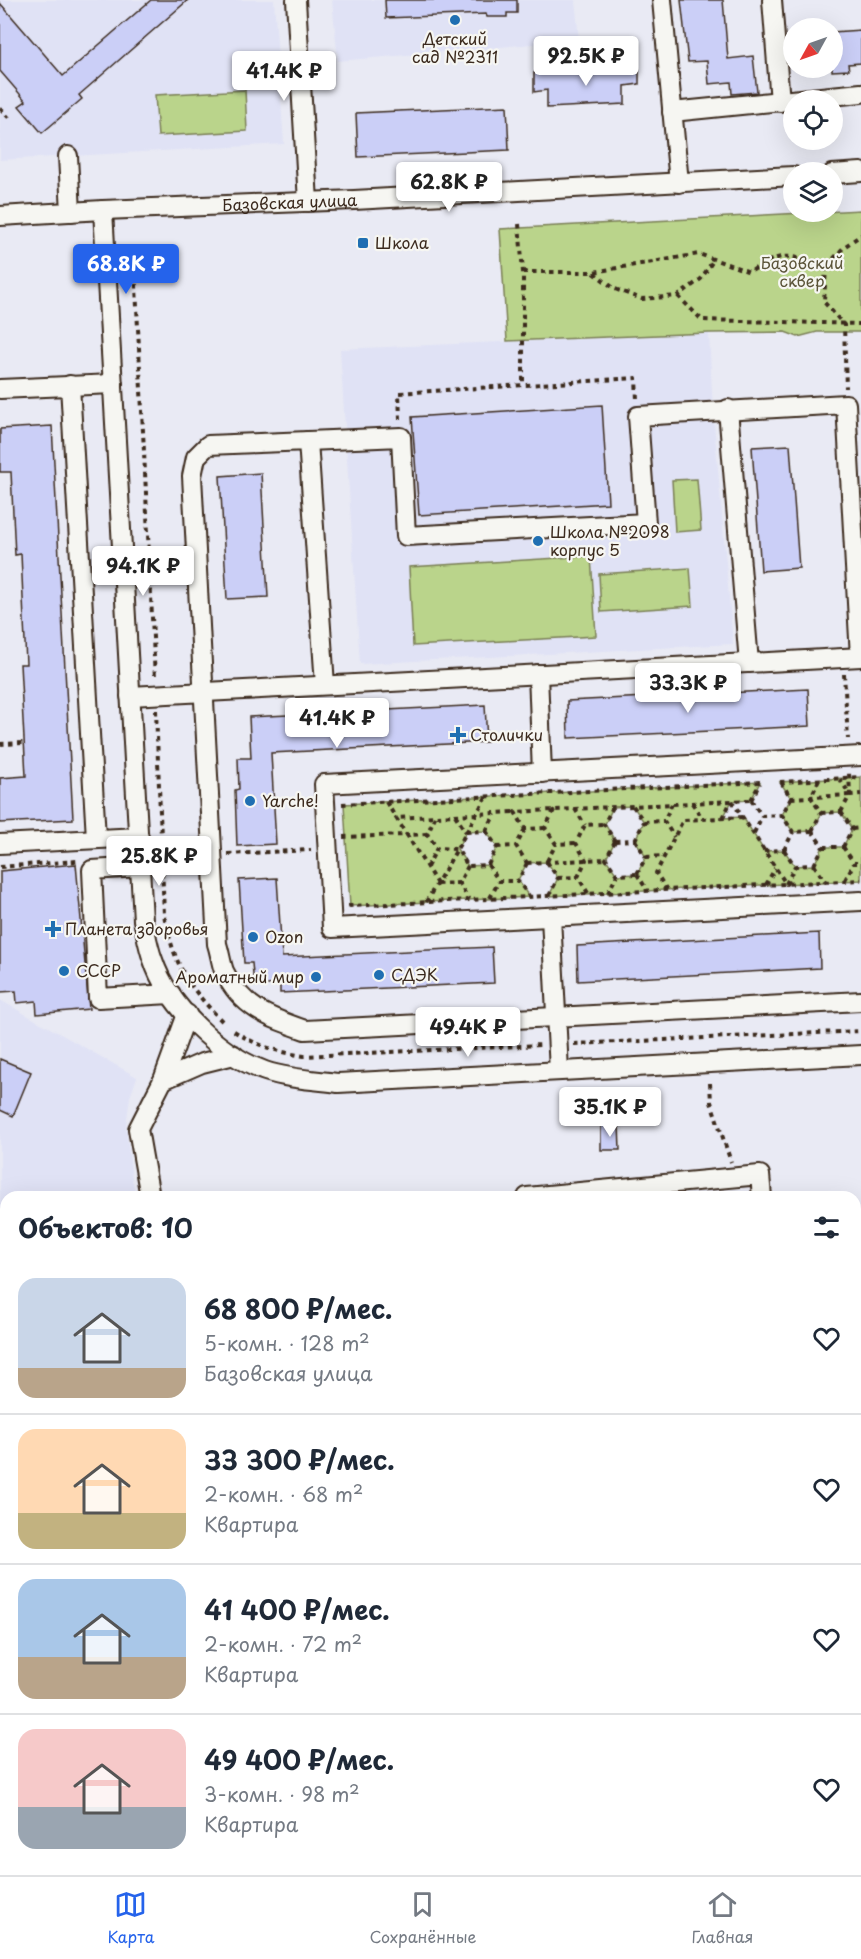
<!DOCTYPE html>
<html lang="ru">
<head>
<meta charset="utf-8">
<style>
	body { margin:0; font-family:"Playpen Sans",sans-serif; background:#f6f6f7; color:#1f2937; height:100vh; display:flex; flex-direction:column; font-size:22px; white-space:nowrap }
	* { box-sizing:border-box; margin:0 }
	p { font-size:20px; color:#747a83 }
	.icon { flex:none; width:33px; height:33px; fill:none; stroke:currentColor; stroke-width:2; stroke-linecap:round; stroke-linejoin:round }
	.map { position:relative; flex:1; overflow:hidden }
	.details { position:absolute; left:0px; top:1191px; width:861px; height:684px; display:flex; flex-direction:column; background:#fff; border-radius:18px 18px 0 0; box-shadow:0 6px 24px #0002 }
	.details>* { flex:none }
	.needle { width:39px; rotate:230deg }
	.fabs { position:absolute; left:783px; top:18px; display:grid; gap:12px }
	.fabs a { display:grid; place-items:center; width:60px; height:60px; border-radius:50%; background:#fff; box-shadow:0 6px 24px #0002; font-size:30px }
	.price { position:absolute; translate:-50% -51px; padding:0 14px; border-radius:6px; background:#fff; color:#222; font-size:20px; line-height:39px; filter:drop-shadow(0 2px 3px #0008) }
	.price::after { content:''; position:absolute; left:50%; top:36px; width:18px; height:14px; margin-left:-9px; background:inherit; clip-path:polygon(0 0,100% 0,50% 100%) }
	.price.active { background:#2563eb; color:#fff }
	ul { padding:0; list-style:none }
	li { display:flex; align-items:center; gap:18px; height:150px; padding:0 18px }
	li+li { border-top:2px solid #e0e1e3 }
	li span { display:grid; place-items:center; flex:none; width:168px; height:120px; border-radius:18px; color:#555 }
	li>.icon { margin-inline-start:auto }
	span .icon { width:72px; height:72px; fill:#fffc; stroke-width:1 }
	li b { font-size:26px }
	h2 { display:flex; justify-content:space-between; align-items:center; height:72px; padding:0 18px; font-size:26px }
	.dock { display:flex; justify-content:space-around; align-items:center; height:84px; border-top:2px solid #e0e1e3; background:#fff; font-size:16px; color:#747a83 }
	.dock a { display:grid; justify-items:center; gap:3px }
	.dock .active { color:#2563eb }
	.map>svg:first-child { display:block }
	.built { fill:#e0e2f5 }
	.green { fill:#bad48b; stroke:#7a7f54; stroke-width:1.5; fill-rule:evenodd }
	.building { fill:#cbcff7; stroke:#3b2a1e; stroke-width:1.5 }
	.lines { fill:none; stroke-linecap:round; stroke-linejoin:round }
	.minor-casing { stroke:#3b2a1e; stroke-width:22 }
	.path { stroke:#3b2a1e; stroke-width:4; stroke-dasharray:4.5 4.5; stroke-linecap:butt }
	.minor { stroke:#f6f6f2; stroke-width:18 }
	.poi-dot { fill:#1f6fb2; stroke:#f6f6f2; stroke-width:2 }
	.labels { text-anchor:middle; stroke-width:4.5; stroke-linejoin:round; paint-order:stroke }
	.poi-label { font-size:16px; fill:#3b2a1e; stroke:#f6f6f2; text-anchor:start }
	.street-label { font-size:16px; fill:#3b2a1e; stroke:#f6f6f2 }
	.park-label { font-size:16px; fill:#5b5439; stroke:#f6f6f2 }
</style>
</head>
<body>
<div class="map">
<svg width="861" height="1875" viewBox="0 0 861 1875">
	<rect width="100%" height="100%" fill="#e9eaf4"/>
	<filter id="ink" filterUnits="userSpaceOnUse"><feTurbulence type="fractalNoise" baseFrequency=".0167" numOctaves="2"/><feDisplacementMap in="SourceGraphic" scale="12" xChannelSelector="R" yChannelSelector="G"/><feConvolveMatrix kernelMatrix="1 2 1 2 8 2 1 2 1" color-interpolation-filters="sRGB"/></filter>
	<g filter="url(#ink)">
		<g class="built">
			<polygon points="0,0 274,0 284,144 0,160"/>
			<polygon points="332,0 575,0 579,40 338,61"/>
			<polygon points="709,333 713,411 733,644 360,664 340,349"/>
			<polygon points="0,1000 137,1077 130,1097 126,1126 132,1179 136,1197 6,1197 6,1680 0,1677"/>
		</g>
		<g class="green">
			<polygon points="245,90 247,131 158,136 155,95"/>
			<polygon points="861,210 861,332 817,332 798,337 785,332 709,333 507,341 500,229"/>
			<polygon points="697,479 701,530 675,532 672,480"/>
			<polygon points="591,556 596,636 413,646 409,567"/>
			<polygon points="690,568 693,606 601,612 599,574"/>
			<path d="M861,777v103l-312,16 9,-18 -11,-16 -20,1 -9,17 11,17 -179,9 -6,-102 416,-22 -9,18 -19,1 -9,17 20,-1 21,34 20,-1 11,16 19,-1 9,-18h20l9,-18 -11,-17 -19,1 -10,18 -19,1 -11,-17 9,-17 -11,-16zM633,806l11,16 -9,18 11,17 -9,17 -20,1 -11,-16 9,-18 -10,-17 8,-17zM486,831l11,16 -9,18 -20,1 -11,-17 9,-17z"/>
			<polygon points="0,1677 6,1680 6,1771 0,1771"/>
		</g>
		<g class="building">
			<polygon points="151,0 188,0 79,95 82,99 42,133 19,106 26,101 0,71 0,3 63,76"/>
			<polygon points="385,0 517,0 517,13 507,13 507,17 487,17 486,14 386,18"/>
			<polygon points="681,0 723,0 728,59 753,56 757,92 732,94 731,82 709,84 707,61 688,62"/>
			<polygon points="861,30 861,63 848,64 849,70 832,71 832,32"/>
			<polygon points="639,68 639,84 625,86 625,104 547,108 547,90 534,92 534,73"/>
			<polygon points="507,106 509,150 358,157 356,113"/>
			<polygon points="602,405 608,503 419,515 412,417"/>
			<polygon points="52,426 73,819 0,823 0,778 26,776 20,664 26,664 21,554 15,555 11,472 0,472 0,429"/>
			<polygon points="790,445 799,568 761,571 752,447"/>
			<polygon points="261,473 268,597 227,599 220,476"/>
			<polygon points="808,689 810,726 568,738 567,701"/>
			<polygon points="485,705 487,742 271,753 276,844 237,846 235,790 239,789 238,758 251,758 249,717"/>
			<polygon points="76,864 89,1009 37,1014 36,1001 17,1003 16,991 0,992 0,871"/>
			<polygon points="277,878 282,957 492,947 494,983 280,993 280,984 254,986 252,963 244,963 239,880"/>
			<polygon points="819,933 820,968 578,981 577,946"/>
			<polygon points="0,1059 31,1072 13,1116 0,1110"/>
			<polygon points="601,1125 619,1125 620,1150 601,1150"/>
		</g>
		<g class="lines">
			<defs>
				<g id="minor">
					<polyline points="296,0 308,202"/>
					<polyline points="662,0 679,183"/>
					<polyline points="772,0 780,102"/>
					<polyline points="672,112 861,93"/>
					<polyline points="68,156 71,212"/>
					<polyline points="832,174 861,172"/>
					<path d="M103,210l40,710c3,13 5,27 10,40 15,46 67,95 112,111 24,8 49,9 73,12l523,-28"/>
					<path id="s1" d="M0,216l103,-6 251,-10 440,-24"/>
					<polyline points="70,385 96,838"/>
					<polyline points="0,389 113,384"/>
					<polyline points="728,409 749,663"/>
					<polyline points="308,441 401,437 406,536 646,523 638,416 846,404 860,657"/>
					<polyline points="538,674 542,773"/>
					<path d="M325,685l-17,-244 -100,4 -12,12 -4,19 25,468c3,9 4,19 7,27 17,37 46,47 81,59l556,-29"/>
					<polyline points="130,696 861,657"/>
					<polyline points="861,756 324,784 332,928 861,901"/>
					<polyline points="0,844 139,837"/>
					<polyline points="140,867 92,870 98,998 171,994"/>
					<polyline points="551,917 559,1071"/>
					<polyline points="163,1080 202,1063 234,1055"/>
					<polyline points="150,1197 138,1129 163,1080 187,1014"/>
					<polyline points="527,1197 760,1175 762,1197"/>
					<polyline points="855,1511 861,1511"/>
				</g>
			</defs>
			<use href="#minor" class="minor-casing"/>
			<g class="path">
				<polyline points="0,108 10,119"/>
				<polyline points="519,224 523,272 523,384"/>
				<polyline points="135,266 155,679"/>
				<polyline points="826,267 824,302 844,325 846,388"/>
				<path d="M523,272h71l105,-18 51,18c32,-22 41,-17 76,-5l18,-20 17,-12"/>
				<polyline points="594,273 615,289 642,299 678,296 701,279 714,259"/>
				<polyline points="678,296 702,320 861,324"/>
				<polyline points="400,419 399,393 636,378 637,400"/>
				<polyline points="844,674 848,739"/>
				<path d="M156,710l8,205c11,51 22,69 58,106"/>
				<polyline points="0,744 25,743"/>
				<polyline points="840,779 850,795 861,794"/>
				<polyline points="819,780 811,797 821,813"/>
				<polyline points="780,782 861,777"/>
				<polyline points="781,782 791,798"/>
				<polyline points="486,797 457,849 468,866 488,865"/>
				<polyline points="791,798 850,795"/>
				<polyline points="791,798 782,815 793,832 812,831"/>
				<polyline points="751,800 762,816 782,815"/>
				<polyline points="751,800 760,783"/>
				<polyline points="732,801 786,884 795,866"/>
				<polyline points="386,802 396,818"/>
				<polyline points="692,803 703,819"/>
				<polyline points="342,804 760,782"/>
				<polyline points="672,804 664,821 674,837"/>
				<polyline points="633,806 644,822"/>
				<polyline points="613,807 604,824 615,841"/>
				<polyline points="575,809 585,825"/>
				<polyline points="554,810 545,828 556,844 576,843"/>
				<polyline points="841,812 850,795 849,773"/>
				<polyline points="841,812 852,829"/>
				<polyline points="821,813 841,812"/>
				<polyline points="455,815 466,832"/>
				<polyline points="723,818 731,801"/>
				<polyline points="644,822 664,821"/>
				<polyline points="545,828 525,829 515,812 751,800"/>
				<polyline points="525,829 516,846 527,863"/>
				<polyline points="852,829 861,828"/>
				<polyline points="486,831 495,814"/>
				<polyline points="486,831 497,847"/>
				<polyline points="812,831 821,813"/>
				<polyline points="812,831 823,847"/>
				<polyline points="466,832 486,831"/>
				<polyline points="754,833 762,816"/>
				<polyline points="427,834 407,835 396,818 515,812"/>
				<polyline points="343,837 407,835 437,884"/>
				<polyline points="635,840 646,857"/>
				<polyline points="635,840 644,822"/>
				<polyline points="615,841 606,859 617,875 637,874"/>
				<polyline points="615,841 635,840"/>
				<polyline points="497,847 516,846"/>
				<polyline points="823,847 843,847"/>
				<polyline points="843,847 854,863 861,863"/>
				<polyline points="843,847 852,829"/>
				<polyline points="784,850 795,866 814,865"/>
				<polyline points="784,850 793,832"/>
				<polyline points="764,851 784,850"/>
				<polyline points="228,854 311,850"/>
				<polyline points="646,857 665,856"/>
				<polyline points="547,861 556,844"/>
				<polyline points="547,862 558,878"/>
				<polyline points="527,863 606,859"/>
				<polyline points="527,863 518,881 529,896"/>
				<polyline points="488,865 499,881 518,881"/>
				<polyline points="488,865 497,847"/>
				<polyline points="814,865 825,881"/>
				<polyline points="814,865 823,847"/>
				<polyline points="468,866 459,883 469,900"/>
				<polyline points="0,867 77,861"/>
				<polyline points="427,867 437,848 427,834 435,817"/>
				<polyline points="637,874 647,890"/>
				<polyline points="637,874 646,857"/>
				<polyline points="558,878 578,877"/>
				<polyline points="845,880 854,863"/>
				<polyline points="437,884 459,883"/>
				<polyline points="766,885 775,868"/>
				<polyline points="667,890 656,873 683,820 743,817"/>
				<polyline points="588,893 578,877 586,860 576,843 585,825 604,824"/>
				<polyline points="608,893 617,875"/>
				<polyline points="549,896 558,878"/>
				<polyline points="490,898 499,881"/>
				<polyline points="426,902 457,849 437,848"/>
				<polyline points="350,904 350,906 861,880"/>
				<path d="M234,1031c23,15 44,21 70,25l238,-11"/>
				<polyline points="574,1044 861,1031"/>
				<polyline points="710,1083 711,1102 731,1162"/>
			</g>
			<use href="#minor" class="minor"/>
		</g>
	</g>
	<g class="poi-dot">
		<circle cx="455" cy="20" r="6"/>
		<rect x="357" y="237" width="12" height="12" rx="3"/>
		<circle cx="538" cy="541" r="6"/>
		<path d="M455 726h6v6h6v6h-6v6h-6v-6h-6v-6h6z"/>
		<circle cx="250" cy="801" r="6"/>
		<path d="M50 920h6v6h6v6h-6v6h-6v-6h-6v-6h6z"/>
		<circle cx="253" cy="937" r="6"/>
		<circle cx="64" cy="971" r="6"/>
		<circle cx="379" cy="975" r="6"/>
		<circle cx="316" cy="977" r="6"/>
	</g>
	<g class="labels">
		<g class="poi-label">
			<text x="455" y="45" text-anchor="middle">Детский<tspan x="455" dy="18">сад №2311</tspan></text>
			<text x="375" y="249">Школа</text>
			<text x="550" y="538">Школа №2098<tspan x="550" dy="18">корпус 5</tspan></text>
			<text x="470" y="741">Столички</text>
			<text x="262" y="807">Yarche!</text>
			<text x="65" y="935">Планета здоровья</text>
			<text x="265" y="943">Ozon</text>
			<text x="76" y="977">СССР</text>
			<text x="391" y="981">СДЭК</text>
			<text x="304" y="983" text-anchor="end">Ароматный мир</text>
		</g>
		<g class="street-label">
			<text dy="6" stroke="none"><textPath href="#s1" startOffset="290">Базовская улица</textPath></text>
		</g>
		<g class="park-label">
			<text x="802" y="269">Базовский<tspan x="802" dy="18">сквер</tspan></text>
		</g>
	</g>
</svg>
<div class="fabs">
<a><svg class="needle" viewBox="-14 -14 28 28"><path d="M0-13l5 13h-10z" fill="#e53935"/><path d="M0 13l5-13h-10z" fill="#747a83"/></svg></a>
<a><svg class="icon" aria-label="locate" viewBox="0 0 24 24"><circle cx="12" cy="12" r="6"/><path d="M12 2v4M12 18v4M2 12h4M18 12h4"/></svg></a>
<a><svg class="icon" aria-label="layers" viewBox="0 0 24 24"><path d="M12 4l9 5-9 5-9-5zM3 14l9 5 9-5"/></svg></a>
</div>
<b class="price" style="left:586px;top:87px">92.5K ₽</b>
<b class="price" style="left:284px;top:102px">41.4K ₽</b>
<b class="price" style="left:449px;top:213px">62.8K ₽</b>
<b class="price active" style="left:126px;top:295px">68.8K ₽</b>
<b class="price" style="left:143px;top:597px">94.1K ₽</b>
<b class="price" style="left:688px;top:714px">33.3K ₽</b>
<b class="price" style="left:337px;top:749px">41.4K ₽</b>
<b class="price" style="left:159px;top:887px">25.8K ₽</b>
<b class="price" style="left:468px;top:1058px">49.4K ₽</b>
<b class="price" style="left:610px;top:1138px">35.1K ₽</b>
<section class="details">
<h2>Объектов: 10<svg class="icon" aria-label="filters" viewBox="0 0 24 24"><path d="M4 7h16M4 17h16"/><circle cx="9" cy="7" r="2"/><circle cx="15" cy="17" r="2"/></svg></h2>
<ul>
<li><span style="background:linear-gradient(#c9d6e8 75%,#b9a48a 0)"><svg class="icon" aria-label="home" viewBox="0 0 24 24"><path d="M3 11l9-7 9 7M6 9v11h12V9"/></svg></span><div><b>68 800 ₽/мес.</b><p>5-комн. · 128 m²</p><p>Базовская улица</p></div><svg class="icon" aria-label="heart" viewBox="0 0 24 24"><path d="M12 20l-8-8c-3-5 5-10 8-4 3-6 11-1 8 4z"/></svg></li>
<li><span style="background:linear-gradient(#ffd9b3 70%,#c2b280 0)"><svg class="icon" aria-label="home" viewBox="0 0 24 24"><path d="M3 11l9-7 9 7M6 9v11h12V9"/></svg></span><div><b>33 300 ₽/мес.</b><p>2-комн. · 68 m²</p><p>Квартира</p></div><svg class="icon" aria-label="heart" viewBox="0 0 24 24"><path d="M12 20l-8-8c-3-5 5-10 8-4 3-6 11-1 8 4z"/></svg></li>
<li><span style="background:linear-gradient(#a9c7e8 65%,#b9a48a 0)"><svg class="icon" aria-label="home" viewBox="0 0 24 24"><path d="M3 11l9-7 9 7M6 9v11h12V9"/></svg></span><div><b>41 400 ₽/мес.</b><p>2-комн. · 72 m²</p><p>Квартира</p></div><svg class="icon" aria-label="heart" viewBox="0 0 24 24"><path d="M12 20l-8-8c-3-5 5-10 8-4 3-6 11-1 8 4z"/></svg></li>
<li><span style="background:linear-gradient(#f6c9c9 65%,#9aa5b1 0)"><svg class="icon" aria-label="home" viewBox="0 0 24 24"><path d="M3 11l9-7 9 7M6 9v11h12V9"/></svg></span><div><b>49 400 ₽/мес.</b><p>3-комн. · 98 m²</p><p>Квартира</p></div><svg class="icon" aria-label="heart" viewBox="0 0 24 24"><path d="M12 20l-8-8c-3-5 5-10 8-4 3-6 11-1 8 4z"/></svg></li>
</ul>
</section>
</div>
<nav class="dock">
<a class="active"><svg class="icon" aria-label="map" viewBox="0 0 24 24"><path d="M3 6l6-2 6 2 6-2v14l-6 2-6-2-6 2zM9 4v14M15 6v14"/></svg>Карта</a>
<a><svg class="icon" aria-label="saved" viewBox="0 0 24 24"><path d="M7 4h10v16l-5-4-5 4z"/></svg>Сохранённые</a>
<a><svg class="icon" aria-label="home" viewBox="0 0 24 24"><path d="M3 11l9-7 9 7M6 9v11h12V9"/></svg>Главная</a>
</nav>
</body>
</html>
